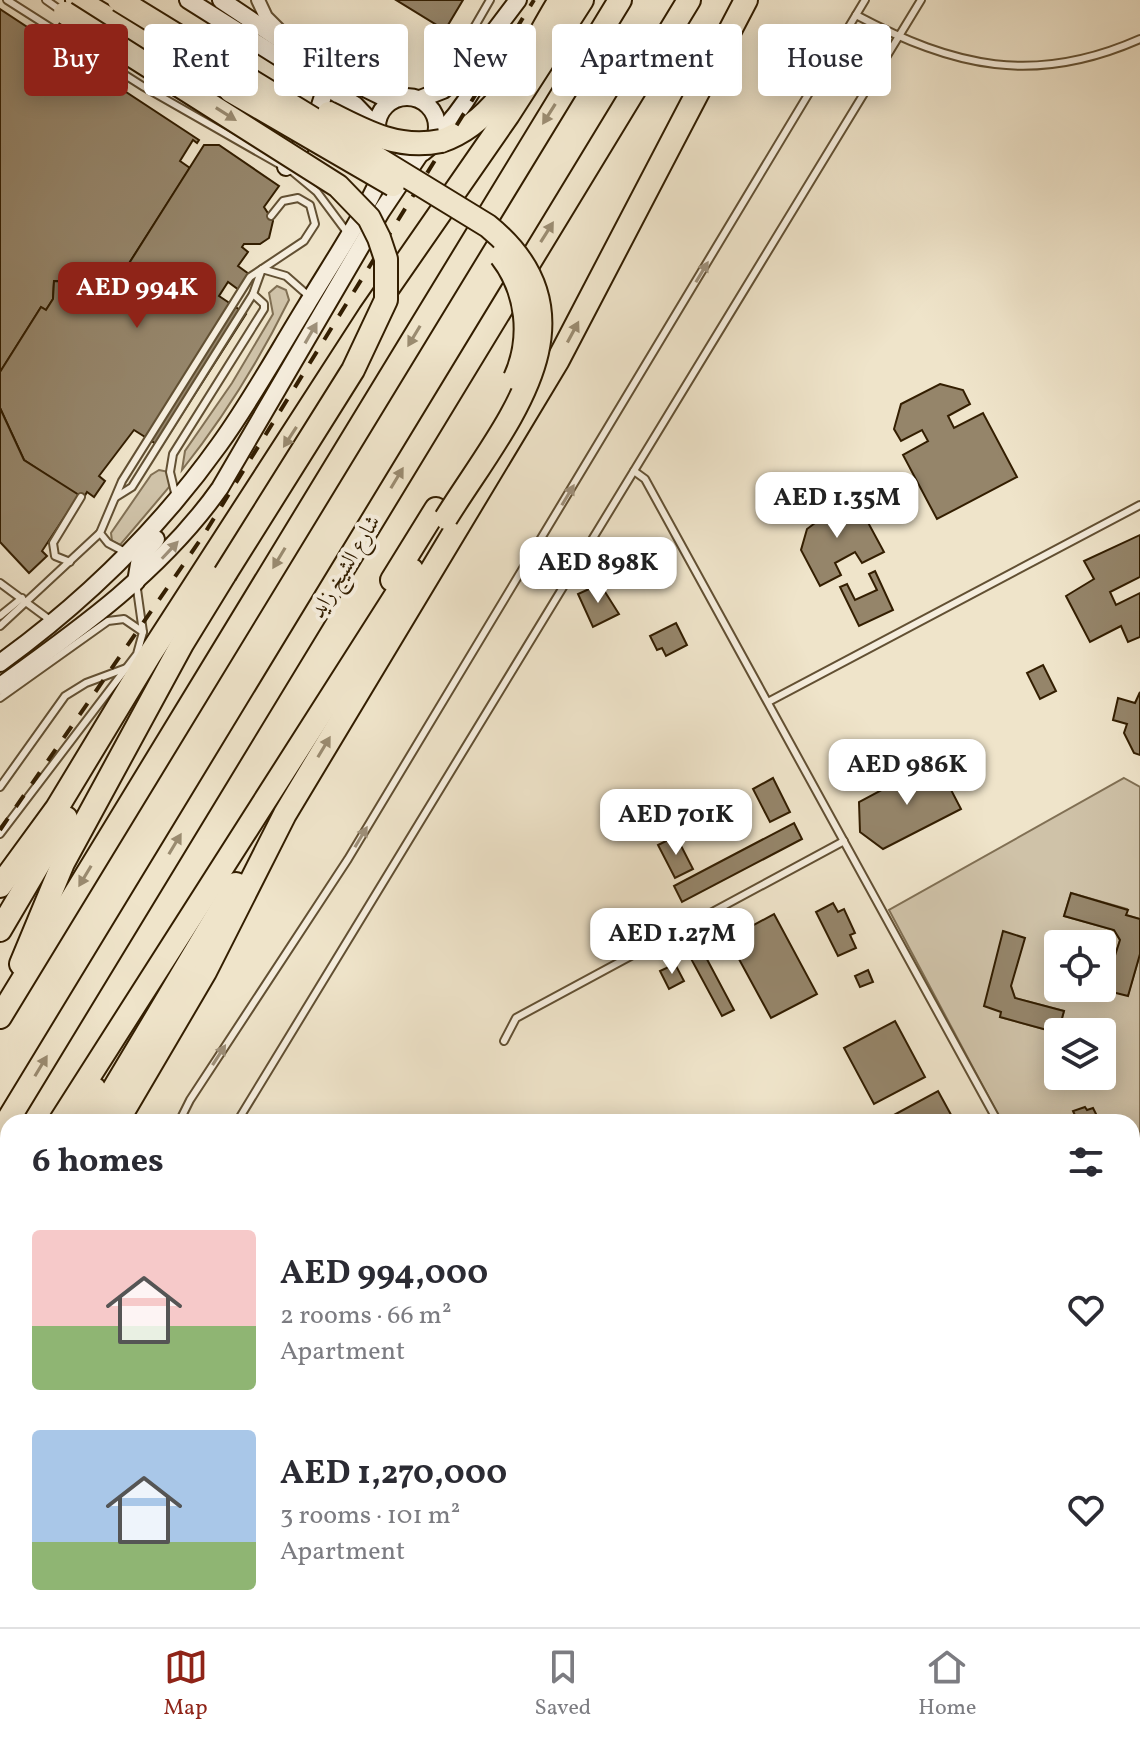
<!DOCTYPE html>
<html lang="en">
<head>
<meta charset="utf-8">
<style>
	body { margin:0; font-family:Vollkorn,Amiri,serif; background:#f2f2f3; color:#2b2b33; height:100vh; display:flex; flex-direction:column; font-size:30px; white-space:nowrap }
	* { box-sizing:border-box; margin:0 }
	p { font-size:26px; color:#7c7c81 }
	.icon { flex:none; width:44px; height:44px; fill:none; stroke:currentColor; stroke-width:2; stroke-linecap:round; stroke-linejoin:round }
	.map { position:relative; flex:1; overflow:hidden }
	.details { position:absolute; left:0px; top:1114px; width:1140px; height:514px; display:flex; flex-direction:column; background:#fff; border-radius:24px 24px 0 0; box-shadow:0 4px 20px #0003 }
	.details>* { flex:none }
	.guide { position:absolute; left:24px; top:24px; width:1092px; height:72px; display:flex; gap:16px }
	.controls { position:absolute; left:1044px; top:930px; display:grid; gap:16px }
	.controls a { display:grid; place-items:center; width:72px; height:72px; border-radius:8px; background:#fff; box-shadow:0 4px 20px #0003; font-size:40px }
	.price { position:absolute; translate:-50% -68px; padding:0 18px; border-radius:16px; background:#fff; color:#222; font-size:26px; line-height:52px; filter:drop-shadow(0 2px 4px #0008) }
	.price::after { content:''; position:absolute; left:50%; top:48px; width:24px; height:18px; margin-left:-12px; background:inherit; clip-path:polygon(0 0,100% 0,50% 100%) }
	.price.active { background:#8f2418; color:#fff }
	ul { padding:0; list-style:none }
	li { display:flex; align-items:center; gap:24px; height:200px; padding:0 32px }
	li span { display:grid; place-items:center; flex:none; width:224px; height:160px; border-radius:8px; color:#555 }
	li>.icon { margin-inline-start:auto }
	span .icon { width:96px; height:96px; fill:#fffc; stroke-width:1 }
	li b { font-size:34px }
	h2 { display:flex; justify-content:space-between; align-items:center; height:96px; padding:0 32px; font-size:34px }
	.pill { padding:0 28px; border-radius:8px; background:#fff; box-shadow:0 4px 20px #0003; font-size:28px; line-height:72px }
	.pill.active { background:#8f2418; color:#fff }
	.tab-bar { display:flex; justify-content:space-around; align-items:center; height:112px; border-top:2px solid #e1e1e2; background:#fff; font-size:22px; color:#7c7c81 }
	.tab-bar a { display:grid; justify-items:center; gap:4px }
	.tab-bar .active { color:#8f2418 }
	.map>svg:first-child { display:block }
	.green { fill:#cfc2a8; stroke:#817054; stroke-width:2; fill-rule:evenodd }
	.building { fill:#95856a; stroke:#331e01; stroke-width:2 }
	.lines { fill:none; stroke-linecap:round; stroke-linejoin:round }
	.lane-casing { stroke:#625033; stroke-width:10 }
	.street-casing { stroke:#625033; stroke-width:16 }
	.secondary-casing { stroke:#331e01; stroke-width:20 }
	.highway-casing { stroke:#331e01; stroke-width:26 }
	.lane { stroke:#f5eddd; stroke-width:6 }
	.street { stroke:#f5eddd; stroke-width:12 }
	.secondary { stroke:#f5eddd; stroke-width:16 }
	.highway { stroke:#efe4ca; stroke-width:22 }
	.rail { stroke:#331e01; stroke-width:4; stroke-dasharray:14 14; stroke-linecap:butt }
	.highway-bridge-casing { stroke:#331e01; stroke-width:26; stroke-linecap:butt }
	.highway-bridge { stroke:#efe4ca; stroke-width:22 }
	.oneway { fill:#9a8b70 }
	.oneway2 { fill:#9e907a }
	.labels { text-anchor:middle; stroke-width:8; stroke-linejoin:round; paint-order:stroke }
	.street-label { font-size:22px; fill:#331e01; stroke:#f5eddd }
</style>
</head>
<body>
<div class="map">
<svg width="1140" height="1627" viewBox="0 0 1140 1627">
	<rect width="100%" height="100%" fill="#efe4ca"/>
	<filter id="stains"><feTurbulence type="fractalNoise" baseFrequency=".0025" numOctaves="4"/><feColorMatrix values="0 0 0 0 .2 0 0 0 0 .09 0 0 0 0 .02 0 0 0 .5 -.17"/></filter>
	<radialGradient id="worn" r=".72"><stop offset=".6" stop-color="#630" stop-opacity="0"/><stop offset="1" stop-color="#630" stop-opacity=".3"/></radialGradient>
	<g class="green">
		<path d="M277,286l9,4 3,10c-30,61 -65,117 -107,170l3,-19 47,-68 41,-69 -4,-21z"/>
		<polygon points="159,470 169,472 170,486 120,545 112,541 111,533 151,475"/>
		<path d="M1124,778l16,9v132l-14,-4 1,-6 -56,-16 -7,23 50,14 6,10 -16,50 24,5 12,-41v221l-8,-16v-37h-130l-113,-212zM1058,944h44v44h-44zM1011,986l4,12 49,13 -6,21h44v44h-44v-43l-58,-16z"/>
		<polygon points="1132,1234 1140,1241 1140,1339 1132,1343"/>
	</g>
	<g class="building">
		<polygon points="396,0 463,0 445,30"/>
		<polygon points="0,9 199,140 197,143 193,140 180,161 190,168 128,265 89,282 54,281 53,299 46,310 41,307 0,372"/>
		<polygon points="204,145 219,145 279,186 264,207 273,221 269,238 260,244 244,244 242,247 248,252 238,266 249,274 239,290 228,282 219,296 246,314 161,447 134,430 99,476 105,481 94,497 87,492 83,499 24,460 0,408 0,372 41,307 46,310 53,299 54,281 89,282 128,265"/>
		<polygon points="940,384 963,390 970,404 948,416 954,428 983,413 1017,477 937,519 903,455 928,441 922,430 901,441 894,429 901,404"/>
		<polygon points="0,408 24,460 79,495 42,551 47,556 29,573 0,542"/>
		<polygon points="825,498 834,513 844,509 864,515 884,552 862,563 855,552 835,563 841,575 820,586 801,550 807,529 815,523 807,508"/>
		<polygon points="1140,535 1140,577 1110,592 1116,605 1140,593 1140,637 1128,642 1121,626 1090,642 1066,596 1094,579 1084,561"/>
		<polygon points="875,571 893,610 859,626 840,587 847,584 855,600 877,590 869,574"/>
		<polygon points="600,584 619,614 593,627 578,594"/>
		<polygon points="676,623 687,645 666,656 662,648 657,650 650,636"/>
		<polygon points="1043,665 1056,691 1040,699 1027,673"/>
		<polygon points="1140,692 1140,755 1134,753 1124,733 1127,724 1113,720 1118,698 1135,703"/>
		<polygon points="936,761 961,809 883,849 860,832 859,802"/>
		<polygon points="773,778 790,812 770,822 753,789"/>
		<polygon points="794,823 802,839 682,902 674,886"/>
		<polygon points="676,836 693,869 675,878 658,845"/>
		<polygon points="1071,893 1128,910 1126,915 1140,919 1140,954 1128,996 1104,990 1120,940 1114,930 1064,916"/>
		<polygon points="833,903 838,912 844,909 855,933 850,935 856,948 838,956 816,912"/>
		<polygon points="774,914 817,994 771,1018 728,939"/>
		<polygon points="1003,931 1025,938 1011,986 1015,998 1064,1011 1058,1033 1000,1017 1001,1012 984,1006"/>
		<polygon points="701,948 734,1010 722,1016 689,955"/>
		<polygon points="675,964 684,981 669,989 660,971"/>
		<polygon points="868,970 873,982 860,987 855,976"/>
		<polygon points="895,1021 925,1077 874,1104 844,1048"/>
		<polygon points="938,1091 955,1122 881,1122"/>
		<polygon points="1085,1107 1087,1110 1093,1108 1097,1116 1078,1122 1073,1111"/>
		<polygon points="1132,1159 1140,1175 1140,1241 1132,1234"/>
	</g>
	<g class="lines">
		<defs>
			<g id="lane">
				<polyline points="7,0 144,87 293,172 317,192 349,235"/>
				<polyline points="46,0 63,12"/>
				<path d="M856,15c98,52 178,71 284,24"/>
				<polyline points="469,64 464,45 490,0"/>
				<polyline points="634,471 645,479 998,1122"/>
				<polyline points="116,497 132,487 253,294 262,269 286,276 311,298"/>
				<polyline points="176,497 170,472 173,454 264,309 264,304 253,294"/>
				<polyline points="127,553 108,543 100,533 122,481 250,277 304,241 315,224 310,205 298,198 283,201 271,216"/>
				<polyline points="70,562 55,556 53,543 81,497"/>
				<polyline points="0,583 50,620"/>
				<polyline points="0,616 22,598"/>
				<polyline points="0,626 100,533"/>
				<polyline points="0,698 108,621 124,619 143,632"/>
				<polyline points="768,702 1140,505"/>
				<polyline points="0,787 65,696 86,683 129,667"/>
				<polyline points="0,834 137,654 143,632 136,582"/>
				<polyline points="504,1041 516,1018 844,841"/>
				<polyline points="179,1122 190,1100 348,859 865,0"/>
				<polyline points="237,1122 921,0"/>
				<polyline points="1132,1259 1140,1261"/>
				<polyline points="1135,1373 1140,1349"/>
				<polyline points="187,1620 193,1627"/>
				<polyline points="333,1620 344,1627"/>
				<polyline points="562,1620 586,1627"/>
				<polyline points="683,1620 707,1627"/>
				<polyline points="521,1627 523,1620"/>
				<polyline points="859,1627 861,1620"/>
				<polyline points="993,1627 995,1620"/>
				<polyline points="1032,1627 1034,1620"/>
				<polyline points="1058,1627 1060,1620"/>
			</g>
			<polyline id="street" points="258,0 266,17 283,34"/>
			<g id="secondary">
				<polyline points="188,0 355,105 376,127"/>
				<polyline points="221,0 318,65 391,101"/>
				<circle cx="407" cy="127" r="30"/>
				<polyline points="420,99 443,90 462,74 518,0"/>
				<path d="M435,138c32,-32 52,-67 65,-110"/>
				<polyline points="286,167 312,130 326,87"/>
				<polyline points="136,582 140,558 156,539"/>
				<path d="M0,663c84,-61 159,-134 219,-218 32,-44 58,-92 87,-139 30,-50 64,-99 85,-154"/>
				<path d="M0,686c81,-58 162,-116 220,-198l161,-276 39,-58"/>
			</g>
			<g id="highway">
				<polyline points="77,0 231,91"/>
				<path d="M441,141c61,-21 87,-90 119,-141"/>
				<polyline points="392,580 436,509"/>
				<polyline points="0,886 57,808 149,656 370,314 508,115 582,0"/>
				<polyline points="0,930 66,818"/>
				<polyline points="21,964 63,863 182,644 225,574"/>
				<polyline points="0,1017 620,0"/>
				<polyline points="60,1122 412,570"/>
				<polyline points="80,1122 95,1089"/>
				<polyline points="94,1122 236,884"/>
				<polyline points="117,1122 205,972 285,814 558,360 746,0"/>
				<polyline points="0,1133 689,0"/>
				<polyline points="0,1216 8,1204"/>
				<polyline points="167,1620 174,1627"/>
				<polyline points="17,1627 19,1620"/>
			</g>
		</defs>
		<use href="#lane" class="lane-casing"/>
		<use href="#street" class="street-casing"/>
		<use href="#secondary" class="secondary-casing"/>
		<use href="#highway" class="highway-casing"/>
		<use href="#lane" class="lane"/>
		<use href="#street" class="street"/>
		<use href="#secondary" class="secondary"/>
		<use href="#highway" class="highway"/>
		<polyline class="rail" points="0,830 203,536 534,0"/>
		<defs>
			<g id="highway-bridge">
				<path d="M119,0l369,226c114,93 15,200 -42,292"/>
				<polyline points="65,13 338,186 369,218 379,238 386,259 386,300 353,370 225,574"/>
				<polyline points="231,91 393,185"/>
				<path d="M329,113c37,19 70,37 112,28"/>
				<path d="M501,256c27,35 32,82 14,122"/>
			</g>
		</defs>
		<use href="#highway-bridge" class="highway-bridge-casing"/>
		<use href="#highway-bridge" class="highway-bridge"/>
	</g>
	<defs><path id="oneway-solid" d="M-6-.8H1V-3.2L6.5 0L1 3.2V.8H-6Z" transform="scale(2)"/></defs>
	<g class="oneway">
		<use href="#oneway-solid" transform="translate(226 114) rotate(32)"/>
		<use href="#oneway-solid" transform="translate(549 114) rotate(122)"/>
		<use href="#oneway-solid" transform="translate(547 232) rotate(-58)"/>
		<use href="#oneway-solid" transform="translate(573 332) rotate(-62)"/>
		<use href="#oneway-solid" transform="translate(414 336) rotate(121)"/>
		<use href="#oneway-solid" transform="translate(290 437) rotate(123)"/>
		<use href="#oneway-solid" transform="translate(397 478) rotate(-59)"/>
		<use href="#oneway-solid" transform="translate(279 558) rotate(121)"/>
		<use href="#oneway-solid" transform="translate(324 747) rotate(-59)"/>
		<use href="#oneway-solid" transform="translate(175 844) rotate(-59)"/>
		<use href="#oneway-solid" transform="translate(85 876) rotate(121)"/>
		<use href="#oneway-solid" transform="translate(41 1066) rotate(-59)"/>
	</g>
	<g class="oneway2">
		<use href="#oneway-solid" transform="translate(702 272) rotate(-59)"/>
		<use href="#oneway-solid" transform="translate(311 333) rotate(-60)"/>
		<use href="#oneway-solid" transform="translate(568 495) rotate(-59)"/>
		<use href="#oneway-solid" transform="translate(170 550) rotate(-47)"/>
		<use href="#oneway-solid" transform="translate(361 837) rotate(-59)"/>
		<use href="#oneway-solid" transform="translate(219 1055) rotate(-57)"/>
	</g>
	<g class="labels">
		<g class="street-label">
			<text transform="translate(344 566) rotate(-59)" y="8">شارع الشيخ زايد</text>
		</g>
	</g>
	<rect width="100%" height="100%" filter="url(#stains)"/>
	<rect width="100%" height="100%" fill="url(#worn)"/>
</svg>
<div class="controls">
<a><svg class="icon" aria-label="locate" viewBox="0 0 24 24"><circle cx="12" cy="12" r="6"/><path d="M12 2v4M12 18v4M2 12h4M18 12h4"/></svg></a>
<a><svg class="icon" aria-label="layers" viewBox="0 0 24 24"><path d="M12 4l9 5-9 5-9-5zM3 14l9 5 9-5"/></svg></a>
</div>
<b class="price active" style="left:137px;top:330px">AED 994K</b>
<b class="price" style="left:837px;top:540px">AED 1.35M</b>
<b class="price" style="left:598px;top:605px">AED 898K</b>
<b class="price" style="left:907px;top:807px">AED 986K</b>
<b class="price" style="left:676px;top:857px">AED 701K</b>
<b class="price" style="left:672px;top:976px">AED 1.27M</b>
<div class="guide">
<a class="pill active">Buy</a>
<a class="pill">Rent</a>
<a class="pill">Filters</a>
<a class="pill">New</a>
<a class="pill">Apartment</a>
<a class="pill">House</a>
</div>
<section class="details">
<h2>6 homes<svg class="icon" aria-label="filters" viewBox="0 0 24 24"><path d="M4 7h16M4 17h16"/><circle cx="9" cy="7" r="2"/><circle cx="15" cy="17" r="2"/></svg></h2>
<ul>
<li><span style="background:linear-gradient(#f6c9c9 60%,#8fb573 0)"><svg class="icon" aria-label="home" viewBox="0 0 24 24"><path d="M3 11l9-7 9 7M6 9v11h12V9"/></svg></span><div><b>AED 994,000</b><p>2 rooms · 66 m²</p><p>Apartment</p></div><svg class="icon" aria-label="heart" viewBox="0 0 24 24"><path d="M12 20l-8-8c-3-5 5-10 8-4 3-6 11-1 8 4z"/></svg></li>
<li><span style="background:linear-gradient(#a9c7e8 70%,#8fb573 0)"><svg class="icon" aria-label="home" viewBox="0 0 24 24"><path d="M3 11l9-7 9 7M6 9v11h12V9"/></svg></span><div><b>AED 1,270,000</b><p>3 rooms · 101 m²</p><p>Apartment</p></div><svg class="icon" aria-label="heart" viewBox="0 0 24 24"><path d="M12 20l-8-8c-3-5 5-10 8-4 3-6 11-1 8 4z"/></svg></li>
</ul>
</section>
</div>
<nav class="tab-bar">
<a class="active"><svg class="icon" aria-label="map" viewBox="0 0 24 24"><path d="M3 6l6-2 6 2 6-2v14l-6 2-6-2-6 2zM9 4v14M15 6v14"/></svg>Map</a>
<a><svg class="icon" aria-label="saved" viewBox="0 0 24 24"><path d="M7 4h10v16l-5-4-5 4z"/></svg>Saved</a>
<a><svg class="icon" aria-label="home" viewBox="0 0 24 24"><path d="M3 11l9-7 9 7M6 9v11h12V9"/></svg>Home</a>
</nav>
</body>
</html>
